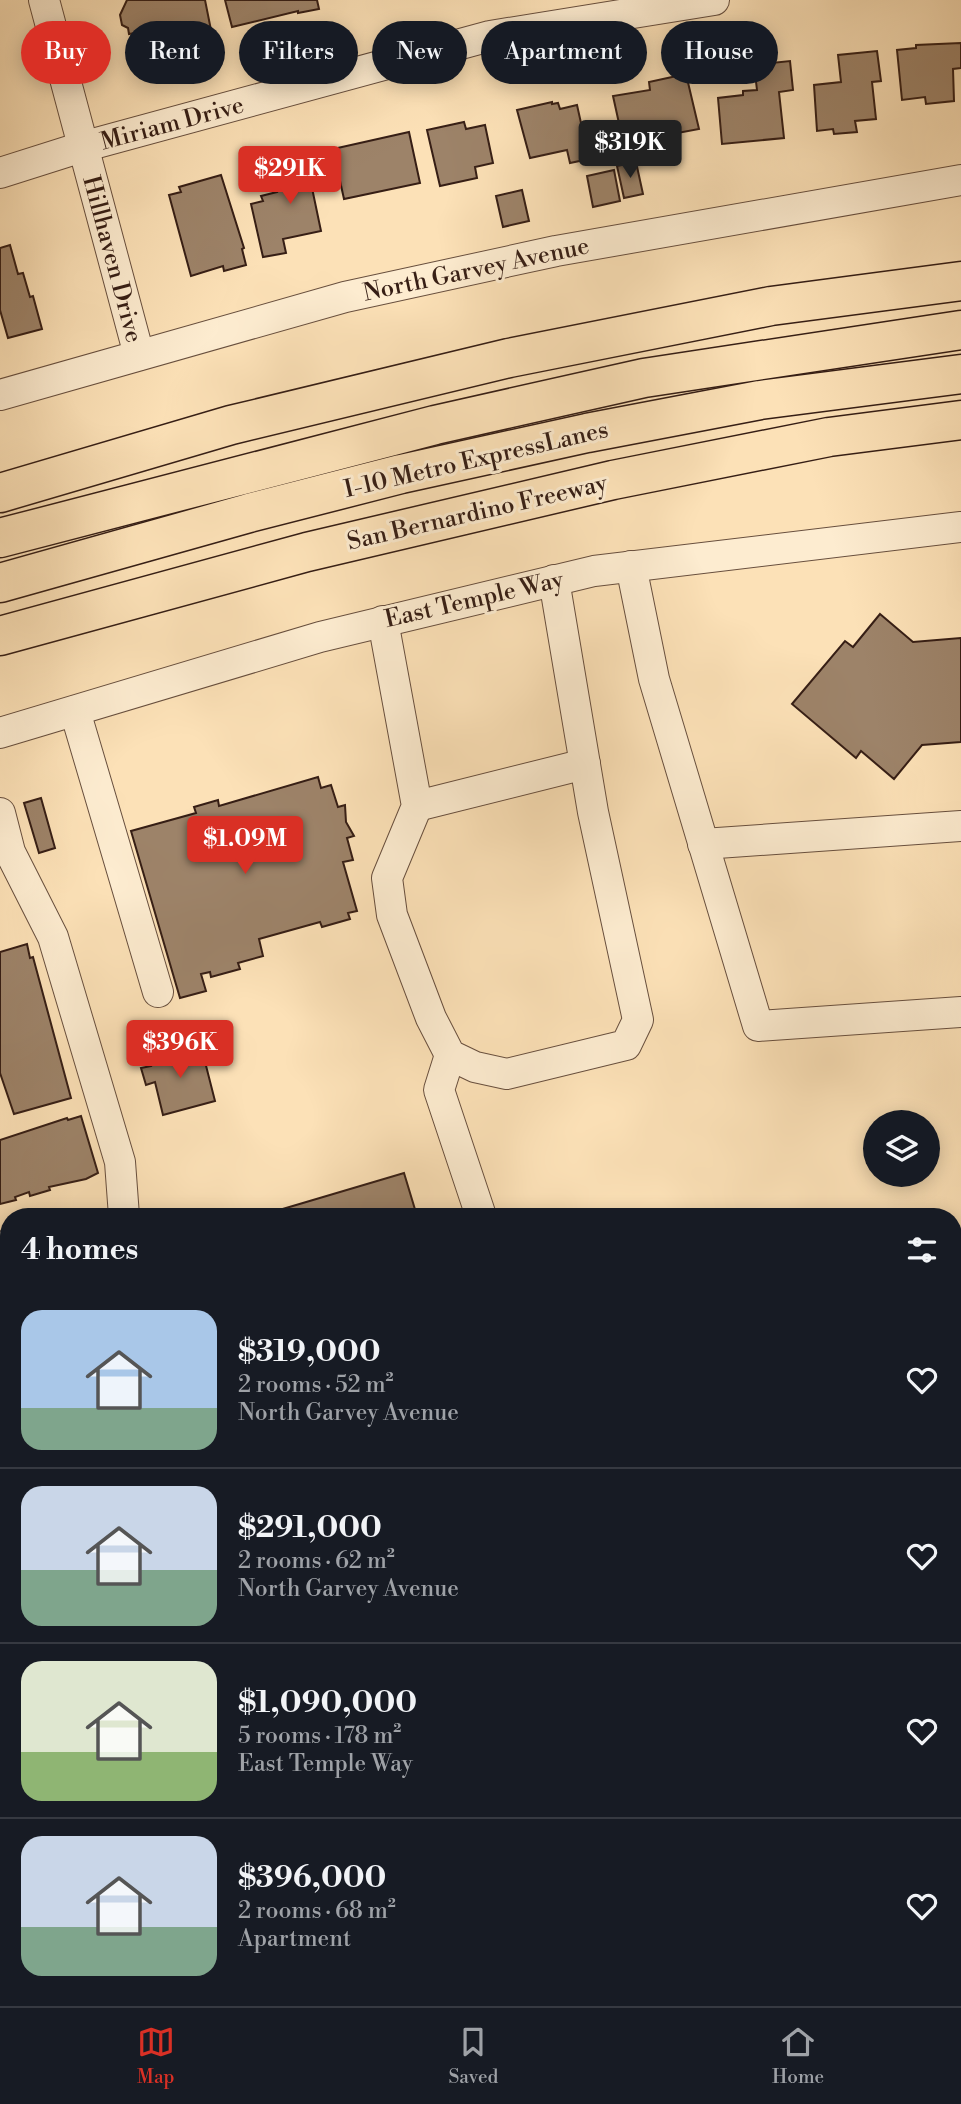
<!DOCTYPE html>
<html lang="en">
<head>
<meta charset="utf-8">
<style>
	body { margin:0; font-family:"Libre Bodoni",serif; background:#20242c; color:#f1f3f6; height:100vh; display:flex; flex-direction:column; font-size:26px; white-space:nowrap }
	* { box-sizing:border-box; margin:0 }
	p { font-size:23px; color:#9ea1a6 }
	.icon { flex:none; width:38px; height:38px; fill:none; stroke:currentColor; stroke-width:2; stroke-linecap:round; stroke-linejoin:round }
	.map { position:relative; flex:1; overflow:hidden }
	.drawer { position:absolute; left:0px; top:1208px; width:962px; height:800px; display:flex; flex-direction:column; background:#171b24; border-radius:28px 28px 0 0; box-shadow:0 4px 18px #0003 }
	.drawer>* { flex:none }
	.hud { position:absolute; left:21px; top:21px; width:920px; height:63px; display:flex; gap:14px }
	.fabs { position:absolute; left:863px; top:1110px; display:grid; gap:14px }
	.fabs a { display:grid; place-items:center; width:77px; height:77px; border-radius:50%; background:#171b24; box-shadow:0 4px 18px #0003; font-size:35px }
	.price { position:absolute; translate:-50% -60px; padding:0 16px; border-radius:7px; background:#d93025; color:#fff; font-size:23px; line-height:46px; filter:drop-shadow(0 2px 4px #0008) }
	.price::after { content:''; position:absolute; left:50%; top:42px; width:21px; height:16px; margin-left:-10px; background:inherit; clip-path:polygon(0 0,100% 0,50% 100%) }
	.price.selected { background:#222; color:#fff }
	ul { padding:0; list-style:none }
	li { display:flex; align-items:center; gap:21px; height:175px; padding:0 21px }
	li+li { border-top:2px solid #363941 }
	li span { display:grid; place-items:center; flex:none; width:196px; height:140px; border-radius:21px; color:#555 }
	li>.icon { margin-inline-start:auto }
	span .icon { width:84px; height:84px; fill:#fffc; stroke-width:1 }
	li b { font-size:30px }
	h2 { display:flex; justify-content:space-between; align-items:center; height:84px; padding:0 21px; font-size:30px }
	.pill { padding:0 24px; border-radius:32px; background:#171b24; box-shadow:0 4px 18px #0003; font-size:24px; line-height:63px }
	.pill.selected { background:#d93025; color:#fff }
	.dock { display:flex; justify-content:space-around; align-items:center; height:98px; border-top:2px solid #363941; background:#171b24; font-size:19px; color:#9ea1a6 }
	.dock a { display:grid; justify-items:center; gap:4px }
	.dock .selected { color:#d93025 }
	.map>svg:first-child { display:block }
	.building { fill:#9d8369; stroke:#361e15; stroke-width:2 }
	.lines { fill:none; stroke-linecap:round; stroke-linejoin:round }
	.minor-casing { stroke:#684f3e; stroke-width:32 }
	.highway-casing { stroke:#361e15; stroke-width:41 }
	.minor { stroke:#fdecd0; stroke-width:30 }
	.highway { stroke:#fce1b7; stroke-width:38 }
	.labels { text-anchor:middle; stroke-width:6; stroke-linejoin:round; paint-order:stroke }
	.street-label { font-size:24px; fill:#361e15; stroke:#fdecd0 }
</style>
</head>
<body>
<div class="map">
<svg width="961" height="2006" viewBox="0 0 961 2006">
	<rect width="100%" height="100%" fill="#fce1b7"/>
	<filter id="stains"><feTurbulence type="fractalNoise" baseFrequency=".00286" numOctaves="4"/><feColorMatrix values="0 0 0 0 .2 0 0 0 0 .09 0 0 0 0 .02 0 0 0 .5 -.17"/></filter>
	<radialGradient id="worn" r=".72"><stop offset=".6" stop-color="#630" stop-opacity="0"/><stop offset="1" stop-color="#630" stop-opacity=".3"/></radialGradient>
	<g class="building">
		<polygon points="127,0 205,0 211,30 185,36 184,31 173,33 174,38 137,45 135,33 129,34 128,28 122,25 120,15"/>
		<polygon points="225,0 317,0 319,9 298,13 298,11 232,27"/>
		<polygon points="961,43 961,68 953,69 954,101 926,104 925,97 902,100 897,50 916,48 916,45"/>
		<polygon points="877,51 881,81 872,82 876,119 855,121 857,132 834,134 833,129 817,131 814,85 841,82 838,55"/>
		<polygon points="790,61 793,90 779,92 784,138 722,144 718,98 743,95 743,91 757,90 754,65"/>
		<polygon points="686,74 699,129 672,134 674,142 646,148 644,141 624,146 613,96 650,90 649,82"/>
		<polygon points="552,102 552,104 558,103 560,109 577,105 589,159 570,163 567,150 530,158 517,110"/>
		<polygon points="464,122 466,129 485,125 493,163 475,167 477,178 440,186 427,130"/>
		<polygon points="409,132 420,183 344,199 333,149"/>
		<polygon points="319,153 326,185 312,188 321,231 283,239 286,253 263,257 251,204 263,201 261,196 277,192 276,189 291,186 286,160"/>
		<polygon points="636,162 643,194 624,198 617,166"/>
		<polygon points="614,170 620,201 593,207 587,176"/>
		<polygon points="221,175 244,248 242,249 246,265 224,271 223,266 191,276 169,195 181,192 179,187"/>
		<polygon points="522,190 529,221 503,227 496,196"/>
		<polygon points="10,245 18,274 23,273 30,297 33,296 42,329 8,338 0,310 0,248"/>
		<polygon points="880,614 913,642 961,638 961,742 922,745 894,779 861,751 856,758 792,704 845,641 853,647"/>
		<polygon points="318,777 321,788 331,785 338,807 345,805 346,822 354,836 347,838 353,860 343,862 357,911 348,913 350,919 322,927 320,922 259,939 263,956 238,963 240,969 211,977 210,972 201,974 206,991 180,998 131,831 196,813 194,807 218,800 219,806"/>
		<polygon points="41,798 55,848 39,853 24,803"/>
		<polygon points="27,944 30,958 33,957 71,1098 14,1114 0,1073 0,952"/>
		<polygon points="201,1046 215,1101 163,1115 155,1082 146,1085 141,1068 151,1066 149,1060"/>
		<polygon points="81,1116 98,1173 86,1179 49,1187 50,1190 30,1196 29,1192 15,1197 16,1200 0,1204 0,1140 67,1118 68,1120"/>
		<polygon points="404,1173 417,1216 259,1216"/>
		<polygon points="9,1299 9,1356 0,1358 0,1302"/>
		<polygon points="9,1420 9,1683 0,1678 0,1423"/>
		<polygon points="961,1848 961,1882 954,1886 961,1896 961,1948 954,1953 954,1853"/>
		<polygon points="685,1998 698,1998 702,2006 673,2006"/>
		<polygon points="721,1998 759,1998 764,2006 713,2006"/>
		<polygon points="763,1998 790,1998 794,2006 768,2006"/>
		<polygon points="837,1998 891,1998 894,2006 840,2006"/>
	</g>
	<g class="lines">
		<defs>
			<g id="minor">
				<polyline points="44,0 139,355"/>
				<polyline points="0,173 82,147 490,36 714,0"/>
				<polyline points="0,395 345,297 556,251 961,180"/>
				<polyline points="631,566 654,679 758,1026 961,1012"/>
				<polyline points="383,621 417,806 387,878 392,915 431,1018 450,1055 475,1067 507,1074 626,1045 638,1020 593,812 554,580"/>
				<polyline points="75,711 158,992"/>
				<polyline points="0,733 320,637 594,571 961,527"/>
				<polyline points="417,806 585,764"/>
				<polyline points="0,813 10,852 53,937 120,1162 124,1216"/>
				<polyline points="703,844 961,826"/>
				<polyline points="450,1055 439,1090 481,1216"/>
				<polyline points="0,1247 9,1245"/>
				<polyline points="954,1738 961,1733"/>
				<polyline points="349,2006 390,1998"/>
			</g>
			<g id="highway">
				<polyline points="0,493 231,425 509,358 771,306 961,281"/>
				<polyline points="0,538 435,425 644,378 961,330"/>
				<polyline points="0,583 249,513 401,474 587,433 760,400 961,374"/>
				<polyline points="0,636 307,552 613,480 829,437 961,420"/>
			</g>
		</defs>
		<use href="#minor" class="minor-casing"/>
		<use href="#highway" class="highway-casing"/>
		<use href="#minor" class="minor"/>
		<use href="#highway" class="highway"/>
	</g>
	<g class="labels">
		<g class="street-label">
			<text transform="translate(172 123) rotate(-15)" y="8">Miriam Drive</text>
			<text transform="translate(113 259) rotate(75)" y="8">Hillhaven Drive</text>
			<text transform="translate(476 269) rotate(-12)" y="8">North Garvey Avenue</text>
			<text transform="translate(476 459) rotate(-13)" y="8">I-10 Metro ExpressLanes</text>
			<text transform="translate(477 512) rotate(-13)" y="8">San Bernardino Freeway</text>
			<text transform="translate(474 599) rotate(-13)" y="8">East Temple Way</text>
		</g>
	</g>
	<rect width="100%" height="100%" filter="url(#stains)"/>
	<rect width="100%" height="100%" fill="url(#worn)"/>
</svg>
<div class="fabs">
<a><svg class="icon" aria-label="layers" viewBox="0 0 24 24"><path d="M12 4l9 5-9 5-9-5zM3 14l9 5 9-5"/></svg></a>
</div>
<b class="price selected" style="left:630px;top:180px">$319K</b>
<b class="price" style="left:290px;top:206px">$291K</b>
<b class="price" style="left:245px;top:876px">$1.09M</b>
<b class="price" style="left:180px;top:1080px">$396K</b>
<div class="hud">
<a class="pill selected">Buy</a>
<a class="pill">Rent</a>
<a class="pill">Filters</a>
<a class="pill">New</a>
<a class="pill">Apartment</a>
<a class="pill">House</a>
</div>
<section class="drawer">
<h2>4 homes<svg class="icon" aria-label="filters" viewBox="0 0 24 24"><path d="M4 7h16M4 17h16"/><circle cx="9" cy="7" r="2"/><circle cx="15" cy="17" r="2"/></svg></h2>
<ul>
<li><span style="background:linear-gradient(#a9c7e8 70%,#7fa58c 0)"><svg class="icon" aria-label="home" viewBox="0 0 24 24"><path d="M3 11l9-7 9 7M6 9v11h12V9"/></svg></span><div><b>$319,000</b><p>2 rooms · 52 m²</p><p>North Garvey Avenue</p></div><svg class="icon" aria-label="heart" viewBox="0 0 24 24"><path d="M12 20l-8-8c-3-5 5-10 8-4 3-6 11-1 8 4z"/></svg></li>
<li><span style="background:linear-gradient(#c9d6e8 60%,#7fa58c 0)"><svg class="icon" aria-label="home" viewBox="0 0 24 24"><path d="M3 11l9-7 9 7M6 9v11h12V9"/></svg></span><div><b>$291,000</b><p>2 rooms · 62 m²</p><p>North Garvey Avenue</p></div><svg class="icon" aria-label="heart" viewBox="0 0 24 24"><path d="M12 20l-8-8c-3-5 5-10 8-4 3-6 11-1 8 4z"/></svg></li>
<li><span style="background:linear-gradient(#dfe7d0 65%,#8fb573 0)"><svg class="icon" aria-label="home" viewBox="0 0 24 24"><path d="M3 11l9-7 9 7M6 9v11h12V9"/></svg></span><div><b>$1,090,000</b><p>5 rooms · 178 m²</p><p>East Temple Way</p></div><svg class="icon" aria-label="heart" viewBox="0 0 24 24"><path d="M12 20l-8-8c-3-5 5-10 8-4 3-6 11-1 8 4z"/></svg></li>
<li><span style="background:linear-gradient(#c9d6e8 65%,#7fa58c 0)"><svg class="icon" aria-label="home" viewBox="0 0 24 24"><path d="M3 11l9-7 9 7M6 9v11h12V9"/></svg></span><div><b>$396,000</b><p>2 rooms · 68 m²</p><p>Apartment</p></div><svg class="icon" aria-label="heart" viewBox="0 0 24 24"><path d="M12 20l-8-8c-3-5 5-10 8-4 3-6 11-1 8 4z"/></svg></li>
</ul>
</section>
</div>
<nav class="dock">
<a class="selected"><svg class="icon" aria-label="map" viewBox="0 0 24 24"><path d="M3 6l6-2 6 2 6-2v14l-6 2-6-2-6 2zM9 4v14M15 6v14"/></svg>Map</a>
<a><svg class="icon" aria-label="saved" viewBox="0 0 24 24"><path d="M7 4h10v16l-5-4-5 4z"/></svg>Saved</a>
<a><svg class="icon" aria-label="home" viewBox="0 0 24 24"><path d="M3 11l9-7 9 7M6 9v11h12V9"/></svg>Home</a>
</nav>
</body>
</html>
